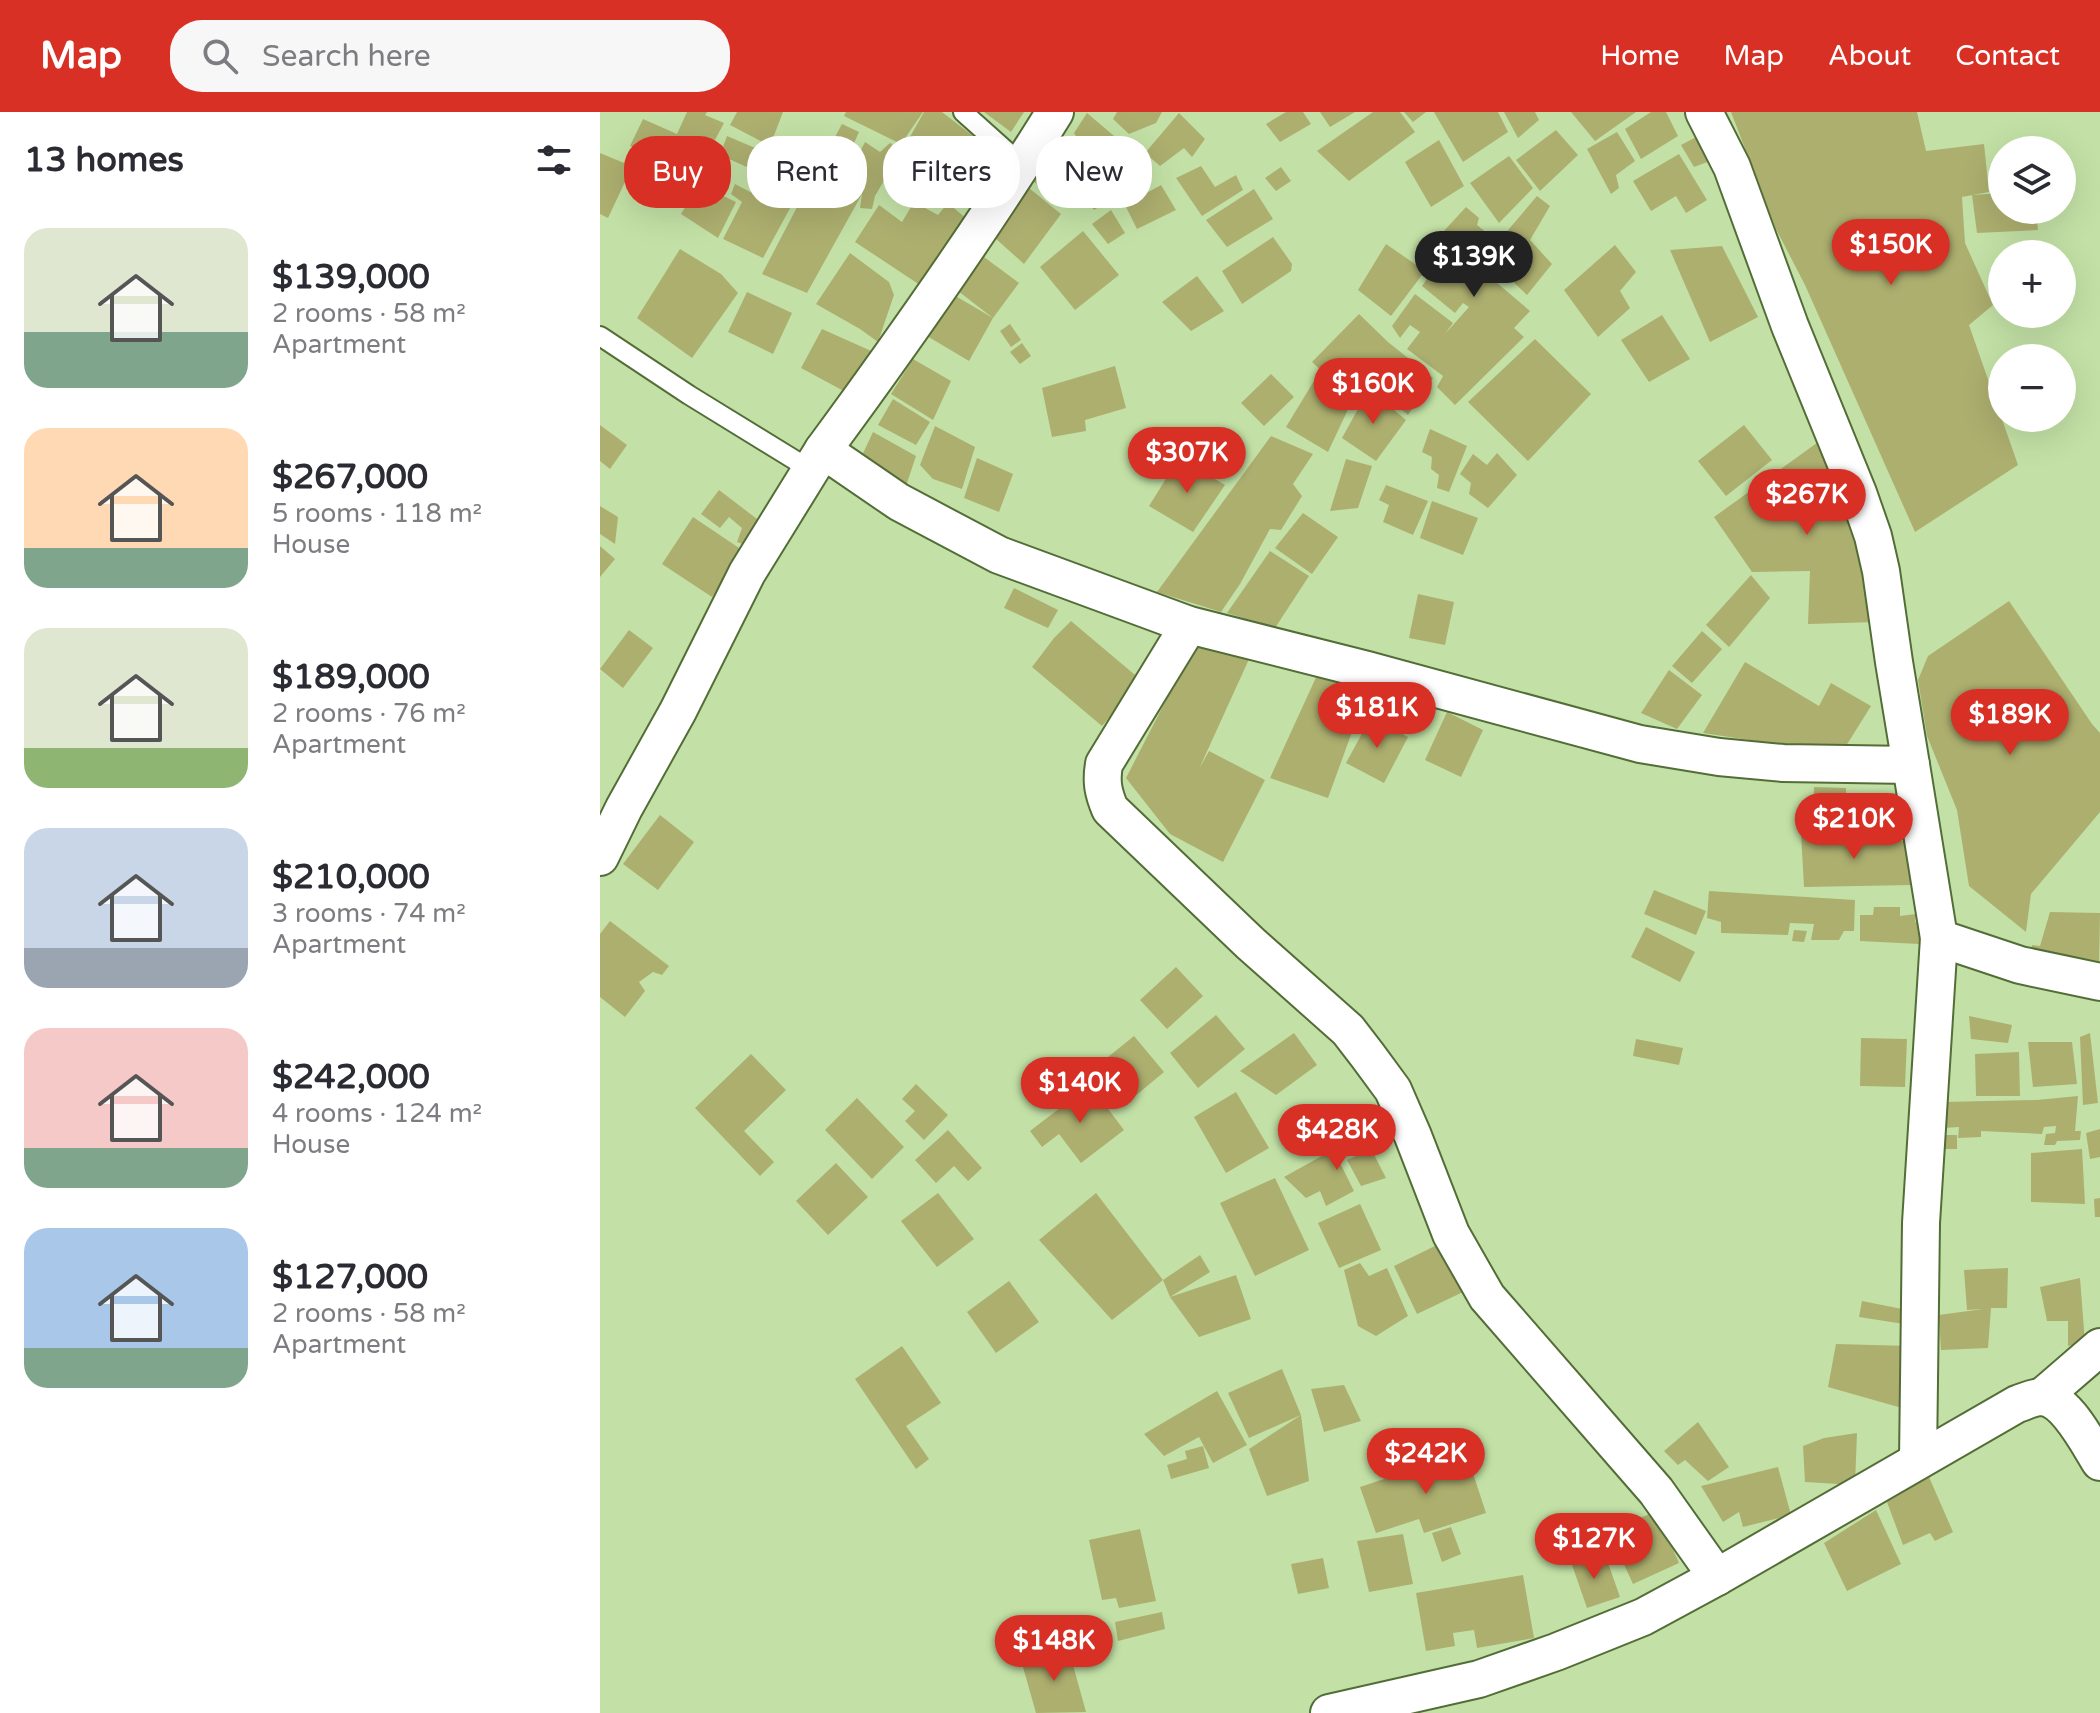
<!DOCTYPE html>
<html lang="en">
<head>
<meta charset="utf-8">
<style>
	body { margin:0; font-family:"Varela Round",sans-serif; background:#f7f7f7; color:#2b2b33; height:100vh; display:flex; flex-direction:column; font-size:30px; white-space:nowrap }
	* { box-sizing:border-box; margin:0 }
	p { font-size:26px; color:#7c7c81 }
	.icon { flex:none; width:44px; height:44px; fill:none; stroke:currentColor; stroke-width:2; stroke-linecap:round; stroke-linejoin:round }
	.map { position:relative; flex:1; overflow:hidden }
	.drawer { display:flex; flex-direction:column; background:#fff; width:600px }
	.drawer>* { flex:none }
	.guide { position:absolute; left:24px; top:24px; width:760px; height:72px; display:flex; gap:16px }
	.tools { position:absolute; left:1388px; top:24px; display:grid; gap:16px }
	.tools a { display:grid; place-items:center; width:88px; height:88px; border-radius:50%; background:#fff; box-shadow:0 8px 32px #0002; font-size:40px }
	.price { position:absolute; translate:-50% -68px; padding:0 18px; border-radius:28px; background:#d93025; color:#fff; font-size:26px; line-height:52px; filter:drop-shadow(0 2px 4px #0008) }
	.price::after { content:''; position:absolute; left:50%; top:48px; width:24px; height:18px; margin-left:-12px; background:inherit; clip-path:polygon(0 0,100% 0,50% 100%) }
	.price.current { background:#222; color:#fff }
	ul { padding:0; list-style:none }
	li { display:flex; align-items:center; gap:24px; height:200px; padding:0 24px }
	li span { display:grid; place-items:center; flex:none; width:224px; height:160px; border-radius:24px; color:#555 }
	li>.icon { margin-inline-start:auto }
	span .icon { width:96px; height:96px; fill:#fffc; stroke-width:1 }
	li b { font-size:34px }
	h2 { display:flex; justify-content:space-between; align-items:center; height:96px; padding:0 24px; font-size:34px }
	.pill { padding:0 28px; border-radius:32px; background:#fff; box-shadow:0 8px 32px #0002; font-size:28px; line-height:72px }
	.pill.current { background:#d93025; color:#fff }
	header { display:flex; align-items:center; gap:48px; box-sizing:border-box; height:112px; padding:0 40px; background:#d93025; color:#fff }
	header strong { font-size:38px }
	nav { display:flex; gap:44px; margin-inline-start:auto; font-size:28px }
	.search { width:560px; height:72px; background:#f7f7f7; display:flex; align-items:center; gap:20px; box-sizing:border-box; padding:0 28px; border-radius:32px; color:#7c7c81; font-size:30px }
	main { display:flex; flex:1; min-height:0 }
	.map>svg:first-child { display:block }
	.building { fill:#adaf6f }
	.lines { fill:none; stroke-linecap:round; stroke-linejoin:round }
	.service-casing { stroke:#536d37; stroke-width:22 }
	.minor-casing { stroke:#536d37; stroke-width:40 }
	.service { stroke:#fff; stroke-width:18 }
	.minor { stroke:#fff; stroke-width:36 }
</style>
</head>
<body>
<header>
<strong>Map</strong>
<div class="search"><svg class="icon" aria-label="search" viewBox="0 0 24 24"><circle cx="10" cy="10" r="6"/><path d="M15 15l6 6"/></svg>Search here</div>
<nav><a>Home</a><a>Map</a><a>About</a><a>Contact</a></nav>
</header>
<main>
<section class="drawer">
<h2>13 homes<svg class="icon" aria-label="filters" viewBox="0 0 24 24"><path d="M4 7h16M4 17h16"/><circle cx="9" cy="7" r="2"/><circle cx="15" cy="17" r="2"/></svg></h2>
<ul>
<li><span style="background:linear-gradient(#dfe7d0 65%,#7fa58c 0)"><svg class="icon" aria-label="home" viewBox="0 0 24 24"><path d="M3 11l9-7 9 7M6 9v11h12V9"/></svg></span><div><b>$139,000</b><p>2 rooms · 58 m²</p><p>Apartment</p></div></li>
<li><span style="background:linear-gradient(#ffd9b3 75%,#7fa58c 0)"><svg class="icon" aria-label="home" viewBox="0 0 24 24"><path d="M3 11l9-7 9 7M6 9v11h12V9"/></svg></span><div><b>$267,000</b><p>5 rooms · 118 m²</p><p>House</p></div></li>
<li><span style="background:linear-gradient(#dfe7d0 75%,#8fb573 0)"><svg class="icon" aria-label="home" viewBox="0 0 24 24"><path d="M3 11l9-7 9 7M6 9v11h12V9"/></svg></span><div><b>$189,000</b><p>2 rooms · 76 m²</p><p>Apartment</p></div></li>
<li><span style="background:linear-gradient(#c9d6e8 75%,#9aa5b1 0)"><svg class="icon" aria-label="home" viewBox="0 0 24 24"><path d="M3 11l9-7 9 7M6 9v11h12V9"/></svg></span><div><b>$210,000</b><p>3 rooms · 74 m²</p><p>Apartment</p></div></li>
<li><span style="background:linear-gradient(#f6c9c9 75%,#7fa58c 0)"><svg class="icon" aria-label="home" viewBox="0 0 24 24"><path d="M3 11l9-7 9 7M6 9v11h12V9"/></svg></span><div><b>$242,000</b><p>4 rooms · 124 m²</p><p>House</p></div></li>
<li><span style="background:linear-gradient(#a9c7e8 75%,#7fa58c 0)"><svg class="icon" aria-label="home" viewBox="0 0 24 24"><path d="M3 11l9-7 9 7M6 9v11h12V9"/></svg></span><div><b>$127,000</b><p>2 rooms · 58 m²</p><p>Apartment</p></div></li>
</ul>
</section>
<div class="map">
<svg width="1500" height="1601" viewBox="0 0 1500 1601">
	<rect width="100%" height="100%" fill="#c3e1a6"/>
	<g class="building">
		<polygon points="87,0 107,0 105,3 124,11 86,82 60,66 66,49 30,34 43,7 77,22"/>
		<polygon points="137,0 183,0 170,34 130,13"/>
		<polygon points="246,0 323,0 301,32 244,4"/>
		<polygon points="324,0 342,0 408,51 379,91 338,59 327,74 292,55 275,84 272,97 260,96 262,82 207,181 162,162 217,57 243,72 265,30 280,40 290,31 302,39"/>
		<polygon points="384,0 424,0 411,20"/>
		<polygon points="517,0 562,0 556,11 529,22 513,7"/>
		<polygon points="686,0 703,0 711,12 680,30 666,12"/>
		<polygon points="720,0 755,0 730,15"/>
		<polygon points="773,0 800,0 815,20 749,69 717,39"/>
		<polygon points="804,0 826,0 813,10"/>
		<polygon points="834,0 898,0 908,20 863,50"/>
		<polygon points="904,0 935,0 939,8 918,26"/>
		<polygon points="971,0 1036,0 995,29"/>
		<polygon points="1051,0 1066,0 1078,24 1041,47 1025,17"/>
		<polygon points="1131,0 1317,0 1326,39 1384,32 1389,80 1362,85 1365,131 1393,193 1369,213 1418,353 1315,420 1205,173 1176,117"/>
		<polygon points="487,1 520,29 502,51 481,33 474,21"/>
		<polygon points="579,1 605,27 592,45 584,36 560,54 545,41"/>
		<polygon points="242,12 259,20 240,62 221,51"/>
		<polygon points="956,18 978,43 940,79 916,48"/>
		<polygon points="1108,19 1118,46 1094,55 1081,33"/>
		<polygon points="1017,20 1035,49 1016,63 1019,76 1011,82 987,37"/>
		<polygon points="127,24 167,41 158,60 120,43"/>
		<polygon points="839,28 864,74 831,95 805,50"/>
		<polygon points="178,36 213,54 163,146 123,127 142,90 131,82 135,72 154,82"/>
		<polygon points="454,40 473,54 455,81 434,70"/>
		<polygon points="0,41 29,53 31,57 8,106 0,102"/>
		<polygon points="1079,42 1107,88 1086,101 1076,84 1051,99 1033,69"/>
		<polygon points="909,44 933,76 899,111 870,71"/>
		<polygon points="500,54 523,79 494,98 475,72"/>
		<polygon points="601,54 615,75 636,63 643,78 602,104 576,66"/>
		<polygon points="681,55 691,69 676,79 665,66"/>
		<polygon points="99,72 136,90 118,126 81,102"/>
		<polygon points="561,73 576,98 537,117 525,93"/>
		<polygon points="429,76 461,102 424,152 395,126"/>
		<polygon points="654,77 673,107 627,135 606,108"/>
		<polygon points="1402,81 1402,98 1436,98 1438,118 1377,121 1372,83"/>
		<polygon points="937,84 950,94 930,128 952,152 927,183 886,144 877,154 930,199 914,216 924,225 855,293 837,275 843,264 807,237 820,220 810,213 800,226 792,214 815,182 853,211 845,222 869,195 863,191 855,201 822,174 834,157 819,146 866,95 879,106 877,113 898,130"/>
		<polygon points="314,90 338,103 348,91 375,114 329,179 255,130 279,93 302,110"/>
		<polygon points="511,98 525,121 508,132 492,112"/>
		<polygon points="483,119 519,163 475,198 440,155"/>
		<polygon points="673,125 692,152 691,159 642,192 622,159"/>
		<polygon points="786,132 825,159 791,204 758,178"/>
		<polygon points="1015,133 1036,160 1020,179 1030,196 998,225 964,178"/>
		<polygon points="1122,134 1158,205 1110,230 1070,138"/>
		<polygon points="80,137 121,162 138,181 92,246 37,206"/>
		<polygon points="250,141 289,170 294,183 278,230 260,217 216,192"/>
		<polygon points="384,145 419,171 393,206 358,179"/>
		<polygon points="597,164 624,199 591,219 562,190"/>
		<polygon points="347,179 393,206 369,249 322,221"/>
		<polygon points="147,180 192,201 173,242 128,220"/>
		<polygon points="759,202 788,230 833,266 808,303 758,262 742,278 712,250"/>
		<polygon points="1062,203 1090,247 1049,270 1021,228"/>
		<polygon points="410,212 421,228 411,235 400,219"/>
		<polygon points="222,217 278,242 253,284 201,256"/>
		<polygon points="935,227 991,282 928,349 868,290"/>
		<polygon points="422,231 431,244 420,252 410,240"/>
		<polygon points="313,247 351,269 333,308 291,282"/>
		<polygon points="515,254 526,296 485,308 486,319 452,325 442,276"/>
		<polygon points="671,262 694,285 664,314 641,291"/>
		<polygon points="717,264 750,293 728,340 686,315"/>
		<polygon points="769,277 806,308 776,349 742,326"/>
		<polygon points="293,287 330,310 316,333 278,313"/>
		<polygon points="0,313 27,333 10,357 0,349"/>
		<polygon points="1144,313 1172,348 1126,384 1098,349"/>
		<polygon points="335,314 375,335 362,377 333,367 320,353"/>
		<polygon points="830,317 867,334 849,380 837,376 839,363 831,357 832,345 822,340"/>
		<polygon points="273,320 316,344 304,380 258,352"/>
		<polygon points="671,324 713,342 693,372 702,384 681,418 670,417 640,472 621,500 557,480"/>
		<polygon points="1221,328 1272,442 1276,510 1208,512 1210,459 1152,460 1114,405"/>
		<polygon points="897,341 917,363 888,396 869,382 871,371 860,362 873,342 887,353"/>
		<polygon points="377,346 413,362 399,400 364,386"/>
		<polygon points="579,346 625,373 593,420 549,394"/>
		<polygon points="746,347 772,354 758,396 730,399"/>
		<polygon points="786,373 828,389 813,423 783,410 789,393 779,388"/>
		<polygon points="119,378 161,410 151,435 137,430 142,416 129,405 120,416 101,402"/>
		<polygon points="832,389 878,406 863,443 820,426"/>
		<polygon points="0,394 18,405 15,432 0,422"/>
		<polygon points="703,401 738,425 712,462 675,436"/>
		<polygon points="93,405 142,438 112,485 62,452"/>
		<polygon points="0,434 15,447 0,465"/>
		<polygon points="670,439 709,464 675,516 627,501"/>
		<polygon points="1151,463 1170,486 1129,535 1106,513"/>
		<polygon points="414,476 458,498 448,516 404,496"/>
		<polygon points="818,482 854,490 845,533 809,526"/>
		<polygon points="1409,489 1492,612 1500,621 1500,700 1431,782 1426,820 1369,774 1357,698 1327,624 1318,568 1328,544"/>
		<polygon points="471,509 541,568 502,614 432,555 454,526"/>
		<polygon points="29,518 53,536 23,576 0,557"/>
		<polygon points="1102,519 1122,537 1092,571 1072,554"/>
		<polygon points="597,528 650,545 599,657 609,639 665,668 623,750 570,722 526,666"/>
		<polygon points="1145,550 1219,594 1231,571 1271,594 1241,642 1103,621"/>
		<polygon points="1069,558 1102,583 1077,617 1041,601"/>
		<polygon points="718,561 768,576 728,686 670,666"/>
		<polygon points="847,600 883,618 861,665 825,648"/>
		<polygon points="771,605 808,625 784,671 746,651"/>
		<polygon points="1214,675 1246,676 1246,707 1213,706"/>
		<polygon points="1252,681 1308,681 1309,709 1287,711 1285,720 1253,717"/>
		<polygon points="60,703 94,730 58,778 23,752"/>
		<polygon points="1253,717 1253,731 1310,729 1312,773 1204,775 1201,721"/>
		<polygon points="1054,778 1106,799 1096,823 1044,802"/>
		<polygon points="1109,779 1255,788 1254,819 1244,819 1239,828 1211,828 1214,812 1190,811 1188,823 1121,821 1121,810 1107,806"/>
		<polygon points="1274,795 1300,795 1300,804 1316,802 1315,810 1321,812 1319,832 1260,829 1260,803 1273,803"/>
		<polygon points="1450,800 1500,801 1499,856 1429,850 1432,833 1440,834"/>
		<polygon points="10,809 69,854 62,863 53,860 39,870 45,879 25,905 0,885 0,822"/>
		<polygon points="1046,815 1095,840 1080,870 1031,845"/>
		<polygon points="1194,818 1207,819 1204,830 1192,829"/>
		<polygon points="576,855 603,884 567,917 540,888"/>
		<polygon points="616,903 645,937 598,976 570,941"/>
		<polygon points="1369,904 1412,913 1408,931 1371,927"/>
		<polygon points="694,921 717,953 676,983 640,959"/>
		<polygon points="1490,921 1498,991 1483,993 1480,925"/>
		<polygon points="534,924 564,960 522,995 492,958"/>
		<polygon points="1261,926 1307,927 1305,975 1260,974"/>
		<polygon points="1036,927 1083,936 1079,953 1033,944"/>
		<polygon points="1428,930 1472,930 1477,972 1433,975"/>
		<polygon points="1419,940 1420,984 1376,984 1375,942"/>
		<polygon points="151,942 186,978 144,1019 174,1050 160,1064 95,996"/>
		<polygon points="316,972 348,1003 324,1028 305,1009 315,999 302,987"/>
		<polygon points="490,973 524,1018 481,1051 459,1022 442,1035 430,1019"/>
		<polygon points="636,980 669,1036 626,1061 594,1005"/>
		<polygon points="1478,984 1475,1019 1481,1019 1480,1028 1457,1029 1455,1033 1444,1033 1446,1022 1455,1021 1456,1014 1444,1015 1442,1022 1381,1019 1381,1025 1358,1026 1359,1015 1343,1016 1342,990 1437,988"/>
		<polygon points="257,986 304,1035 272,1067 225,1018"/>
		<polygon points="1500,1017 1500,1045 1490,1047 1486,1021"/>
		<polygon points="348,1018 382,1056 368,1069 354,1054 336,1071 315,1048"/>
		<polygon points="763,1021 786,1066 761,1074 747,1048 756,1044 751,1035 744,1039 744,1046 739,1049 754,1079 726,1094 720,1079 706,1086 684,1065"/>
		<rect x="1343" y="1023" width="14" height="14"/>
		<polygon points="1482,1037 1485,1092 1431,1090 1431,1041"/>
		<polygon points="236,1051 268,1085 228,1123 196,1089"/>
		<polygon points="675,1066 709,1138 655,1164 620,1091"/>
		<polygon points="338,1081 374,1127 337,1155 301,1109"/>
		<polygon points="496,1081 563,1168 512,1208 439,1128"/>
		<polygon points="1500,1086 1500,1105 1495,1105 1494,1087"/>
		<polygon points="760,1092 781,1138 739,1156 718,1111"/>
		<polygon points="839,1132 863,1180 817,1202 794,1154"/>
		<polygon points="600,1143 610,1160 570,1185 563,1168"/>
		<polygon points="760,1151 769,1164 787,1156 808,1204 776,1224 758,1214 744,1158"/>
		<polygon points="1408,1156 1407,1196 1391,1196 1388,1236 1341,1238 1339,1203 1383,1197 1367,1198 1364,1158"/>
		<polygon points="636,1163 651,1207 599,1225 570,1185"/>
		<polygon points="1480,1166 1485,1231 1468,1234 1468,1209 1447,1209 1440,1175"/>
		<polygon points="409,1169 439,1210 396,1241 367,1200"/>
		<polygon points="1262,1189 1307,1198 1304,1212 1259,1205"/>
		<polygon points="1236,1232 1310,1234 1302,1296 1228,1275"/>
		<polygon points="302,1234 341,1291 306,1314 329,1347 316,1357 255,1267"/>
		<polygon points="682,1257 701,1303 649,1326 628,1281"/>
		<polygon points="744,1273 761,1309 724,1320 711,1277"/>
		<polygon points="617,1279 647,1333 613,1351 599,1325 564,1344 544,1322"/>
		<polygon points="701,1303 709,1369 667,1384 649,1337"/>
		<polygon points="1098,1310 1129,1355 1108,1369 1085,1348 1078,1353 1064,1339"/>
		<polygon points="1257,1321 1255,1373 1205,1370 1203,1334 1224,1326"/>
		<polygon points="603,1334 609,1356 571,1367 567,1353 587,1347 585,1339"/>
		<polygon points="866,1340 886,1401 824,1421 819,1407 776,1421 760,1375"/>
		<polygon points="1178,1355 1191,1403 1143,1415 1139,1400 1123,1410 1101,1374"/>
		<polygon points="1329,1365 1353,1420 1335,1429 1330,1421 1303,1433 1287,1390"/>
		<polygon points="1276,1398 1301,1452 1247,1479 1224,1431"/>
		<polygon points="1056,1399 1079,1451 1033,1472 1009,1420"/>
		<polygon points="851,1415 861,1442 842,1450 832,1421"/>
		<polygon points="540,1417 556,1489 519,1496 516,1486 502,1488 489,1428"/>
		<polygon points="803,1422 813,1472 769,1480 757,1429"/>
		<polygon points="989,1440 994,1456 1008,1451 1020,1485 987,1496 970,1447"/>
		<polygon points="723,1446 729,1476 698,1482 691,1452"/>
		<polygon points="923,1463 934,1526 877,1536 874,1518 853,1521 855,1534 826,1539 816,1481"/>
		<polygon points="562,1500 565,1517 518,1529 515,1510"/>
		<polygon points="468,1535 486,1600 436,1601 421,1548"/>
	</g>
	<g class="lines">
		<defs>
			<g id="service">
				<polyline points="363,0 422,53"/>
				<polyline points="0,224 89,283 211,358"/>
			</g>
			<g id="minor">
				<path d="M455,0c-72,116 -151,228 -232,338l76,52 100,53 190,70 178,45 273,74 79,13 64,6 128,2 -17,-103 -13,-91 -8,-35 -15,-43 -68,-167 -58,-159 -28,-55"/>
				<path d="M589,513l-85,139c-3,18 -1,28 6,45l140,134 98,87 20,26 25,34 20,46 38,98 36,63 169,194 61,86"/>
				<polyline points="1311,653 1339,826 1420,853 1500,870"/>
				<polyline points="0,745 24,696 78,599 147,461 223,338"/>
				<polyline points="1442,1285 1500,1235"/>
				<polyline points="1318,1348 1321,1111 1339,826"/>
				<path d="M729,1601l150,-34 77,-27 87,-35 74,-40 300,-173c7,-2 16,-7 24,-7 25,1 47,46 59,65"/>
			</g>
		</defs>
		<use href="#service" class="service-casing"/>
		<use href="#minor" class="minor-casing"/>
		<use href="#service" class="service"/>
		<use href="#minor" class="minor"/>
	</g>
</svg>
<div class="tools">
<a><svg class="icon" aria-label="layers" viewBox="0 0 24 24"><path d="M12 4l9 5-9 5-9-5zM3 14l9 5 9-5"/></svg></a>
<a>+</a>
<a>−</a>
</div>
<b class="price" style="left:1291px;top:175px">$150K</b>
<b class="price current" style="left:874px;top:187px">$139K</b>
<b class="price" style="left:773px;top:314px">$160K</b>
<b class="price" style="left:587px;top:383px">$307K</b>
<b class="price" style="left:1207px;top:425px">$267K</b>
<b class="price" style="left:777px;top:638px">$181K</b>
<b class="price" style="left:1410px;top:645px">$189K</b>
<b class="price" style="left:1254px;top:749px">$210K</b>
<b class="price" style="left:480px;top:1013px">$140K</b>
<b class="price" style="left:737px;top:1060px">$428K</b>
<b class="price" style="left:826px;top:1384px">$242K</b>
<b class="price" style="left:994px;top:1469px">$127K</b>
<b class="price" style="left:454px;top:1571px">$148K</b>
<div class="guide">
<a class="pill current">Buy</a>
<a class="pill">Rent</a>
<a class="pill">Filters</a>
<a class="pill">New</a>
</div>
</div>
</main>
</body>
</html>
